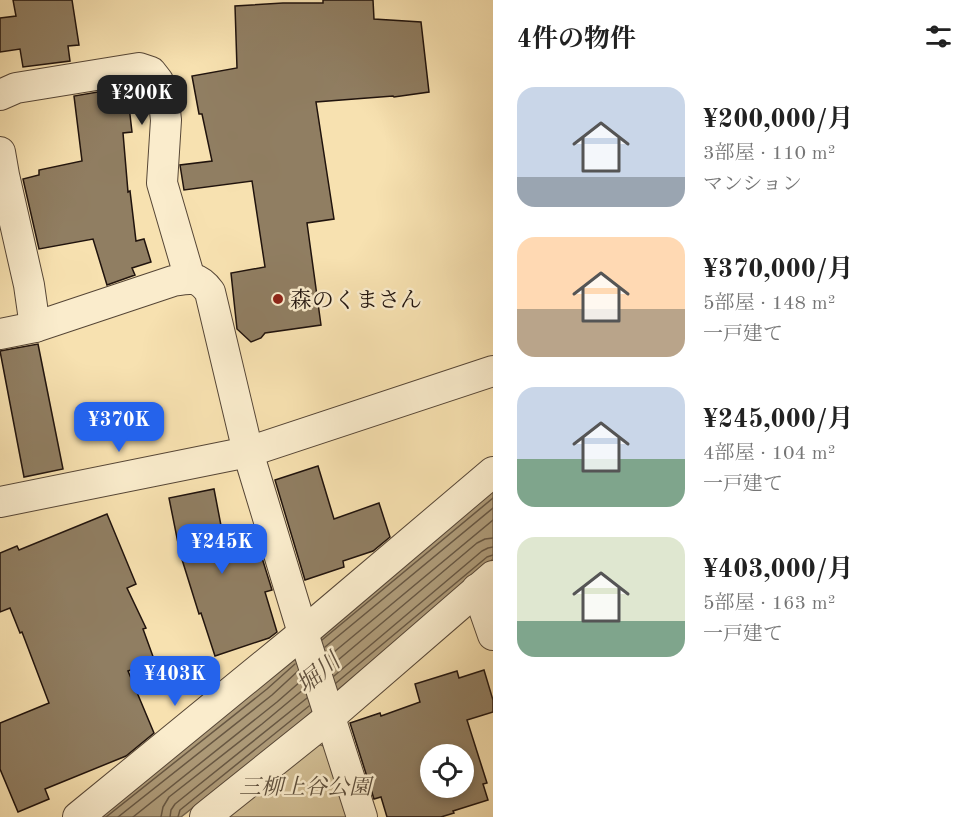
<!DOCTYPE html>
<html lang="ja">
<head>
<meta charset="utf-8">
<style>
	body { margin:0; font-family:"Old Standard TT","Noto Serif JP",serif; background:#f2f2f2; color:#222; height:100vh; display:flex; flex-direction:column; font-size:22px; white-space:nowrap }
	* { box-sizing:border-box; margin:0 }
	p { font-size:20px; color:#767676 }
	.icon { flex:none; width:33px; height:33px; fill:none; stroke:currentColor; stroke-width:2; stroke-linecap:round; stroke-linejoin:round }
	.map { position:relative; flex:1; overflow:hidden }
	.panel { display:flex; flex-direction:column; background:#fff; width:486px }
	.panel>* { flex:none }
	.buttons { position:absolute; left:420px; top:744px; display:grid; gap:12px }
	.buttons a { display:grid; place-items:center; width:54px; height:54px; border-radius:50%; background:#fff; box-shadow:0 3px 9px #0003; font-size:30px }
	.price { position:absolute; translate:-50% -51px; padding:0 14px; border-radius:12px; background:#2563eb; color:#fff; font-size:20px; line-height:39px; filter:drop-shadow(0 2px 3px #0008) }
	.price::after { content:''; position:absolute; left:50%; top:36px; width:18px; height:14px; margin-left:-9px; background:inherit; clip-path:polygon(0 0,100% 0,50% 100%) }
	.price.active { background:#222; color:#fff }
	ul { padding:0; list-style:none }
	li { display:flex; align-items:center; gap:18px; height:150px; padding:0 24px }
	li span { display:grid; place-items:center; flex:none; width:168px; height:120px; border-radius:18px; color:#555 }
	li>.icon { margin-inline-start:auto }
	span .icon { width:72px; height:72px; fill:#fffc; stroke-width:1 }
	li b { font-size:26px }
	h2 { display:flex; justify-content:space-between; align-items:center; height:72px; padding:0 24px; font-size:26px }
	main { display:flex; flex:1; min-height:0 }
	.map>svg:first-child { display:block }
	.green { fill:#d2be94; stroke:#796850; stroke-width:1.5 }
	.water { fill:#ae9b79; stroke:#75654e; stroke-width:1.5 }
	.lines { fill:none; stroke-linecap:round; stroke-linejoin:round }
	.shore { stroke:#675743; stroke-width:1.5 }
	.building { fill:#907e62; stroke:#20130d; stroke-width:1.5; fill-rule:evenodd }
	.minor-casing { stroke:#564636; stroke-width:32 }
	.minor { stroke:#faeccc; stroke-width:30 }
	.poi-dot { fill:#8f2418; stroke:#faeccc; stroke-width:2 }
	.labels { text-anchor:middle; stroke-width:5; stroke-linejoin:round; paint-order:stroke }
	.poi-label { font-size:22px; fill:#20130d; stroke:#faeccc; text-anchor:start }
	.park-label { font-size:22px; font-style:italic; fill:#5e4f3c; stroke:#faeccc }
	.water-label { font-size:24px; font-style:italic; fill:#60503e; stroke:#faeccc }
</style>
</head>
<body>
<main>
<div class="map">
<svg width="493" height="817" viewBox="0 0 493 817">
	<rect width="100%" height="100%" fill="#f7e1b0"/>
	<filter id="stains"><feTurbulence type="fractalNoise" baseFrequency=".00333" numOctaves="4"/><feColorMatrix values="0 0 0 0 .2 0 0 0 0 .09 0 0 0 0 .02 0 0 0 .5 -.17"/></filter>
	<radialGradient id="worn" r=".72"><stop offset=".6" stop-color="#630" stop-opacity="0"/><stop offset="1" stop-color="#630" stop-opacity=".3"/></radialGradient>
	<polygon class="green" points="311,742 324,746 347,817 220,817"/>
	<polygon class="water" points="493,490 493,559 276,742 181,817 97,817"/>
	<g class="lines">
		<g class="shore">
			<polyline points="322,640 493,498"/>
			<polyline points="325,647 493,508"/>
			<polyline points="328,657 493,520"/>
			<polyline points="331,666 477,543 485,539 493,538"/>
			<polyline points="334,676 482,551 488,548 493,547"/>
			<polyline points="336,683 487,557 493,555"/>
			<polyline points="106,817 267,689 295,664"/>
			<polyline points="118,817 272,695 298,671"/>
			<polyline points="133,817 277,702 301,681"/>
			<polyline points="161,817 163,807 169,797 262,724 304,689"/>
			<polyline points="170,817 171,810 175,804 307,698"/>
			<polyline points="178,817 180,810 309,706"/>
		</g>
	</g>
	<g class="building">
		<polygon points="13,0 72,0 79,45 68,46 70,61 23,67 20,49 0,52 0,18 16,16"/>
		<polygon points="323,0 373,0 374,19 421,22 429,92 394,97 393,96 316,102 334,219 307,223 321,325 265,333 261,338 251,342 237,329 231,273 265,267 252,181 184,190 180,165 212,161 202,114 199,114 192,76 237,68 235,6 283,3 323,3"/>
		<polygon points="121,88 123,107 129,106 132,132 123,133 128,192 130,191 136,241 144,239 151,262 132,268 135,275 107,285 93,239 39,249 23,179 39,175 39,170 82,161 74,96"/>
		<polygon points="38,344 63,469 24,477 0,351"/>
		<polygon points="318,466 334,519 379,503 390,537 373,551 343,561 344,567 305,580 275,480"/>
		<polygon points="214,489 223,536 235,533 241,551 258,545 272,590 265,592 277,632 269,638 215,656 201,613 199,614 180,553 169,498"/>
		<polygon points="107,514 136,584 127,588 146,628 143,629 155,662 128,671 154,733 126,756 45,789 49,799 18,812 0,769 0,723 49,703 22,632 20,633 10,608 0,612 0,553 17,546 19,550"/>
		<path d="M484,670l9,30v12l-26,8 20,63 -4,1 5,16 -35,11 1,2 -13,4h-54l-6,-20 -7,2 -24,-76 30,-10 1,3 39,-14 -5,-18 42,-13 2,7zM430,754h34v34h-34z"/>
	</g>
	<g class="lines">
		<defs>
			<g id="minor">
				<polyline points="0,95 16,88 139,68 151,72 158,81 163,93 166,120 162,183 190,279"/>
				<polyline points="0,152 4,175 29,285 35,327"/>
				<path d="M0,334l35,-7 138,-46c19,-3 25,-5 37,11l38,160 55,181 59,184"/>
				<polyline points="0,502 248,452 493,371"/>
				<polyline points="477,589 493,635"/>
				<polyline points="78,817 303,633 493,472"/>
				<polyline points="205,817 330,717 493,576"/>
			</g>
		</defs>
		<use href="#minor" class="minor-casing"/>
		<use href="#minor" class="minor"/>
	</g>
	<circle class="poi-dot" cx="278" cy="299" r="6"/>
	<g class="labels">
		<g class="poi-label">
			<text x="290" y="307">森のくまさん</text>
		</g>
		<g class="park-label">
			<text x="305" y="794">三柳上谷公園</text>
		</g>
		<g class="water-label">
			<text transform="translate(318 673) rotate(-40)" y="8">堀川</text>
		</g>
	</g>
	<rect width="100%" height="100%" filter="url(#stains)"/>
	<rect width="100%" height="100%" fill="url(#worn)"/>
</svg>
<div class="buttons">
<a><svg class="icon" aria-label="locate" viewBox="0 0 24 24"><circle cx="12" cy="12" r="6"/><path d="M12 2v4M12 18v4M2 12h4M18 12h4"/></svg></a>
</div>
<b class="price active" style="left:142px;top:126px">¥200K</b>
<b class="price" style="left:119px;top:453px">¥370K</b>
<b class="price" style="left:222px;top:575px">¥245K</b>
<b class="price" style="left:175px;top:707px">¥403K</b>
</div>
<section class="panel">
<h2>4件の物件<svg class="icon" aria-label="filters" viewBox="0 0 24 24"><path d="M4 7h16M4 17h16"/><circle cx="9" cy="7" r="2"/><circle cx="15" cy="17" r="2"/></svg></h2>
<ul>
<li><span style="background:linear-gradient(#c9d6e8 75%,#9aa5b1 0)"><svg class="icon" aria-label="home" viewBox="0 0 24 24"><path d="M3 11l9-7 9 7M6 9v11h12V9"/></svg></span><div><b>¥200,000/月</b><p>3部屋 · 110 m²</p><p>マンション</p></div></li>
<li><span style="background:linear-gradient(#ffd9b3 60%,#b9a48a 0)"><svg class="icon" aria-label="home" viewBox="0 0 24 24"><path d="M3 11l9-7 9 7M6 9v11h12V9"/></svg></span><div><b>¥370,000/月</b><p>5部屋 · 148 m²</p><p>一戸建て</p></div></li>
<li><span style="background:linear-gradient(#c9d6e8 60%,#7fa58c 0)"><svg class="icon" aria-label="home" viewBox="0 0 24 24"><path d="M3 11l9-7 9 7M6 9v11h12V9"/></svg></span><div><b>¥245,000/月</b><p>4部屋 · 104 m²</p><p>一戸建て</p></div></li>
<li><span style="background:linear-gradient(#dfe7d0 70%,#7fa58c 0)"><svg class="icon" aria-label="home" viewBox="0 0 24 24"><path d="M3 11l9-7 9 7M6 9v11h12V9"/></svg></span><div><b>¥403,000/月</b><p>5部屋 · 163 m²</p><p>一戸建て</p></div></li>
</ul>
</section>
</main>
</body>
</html>
